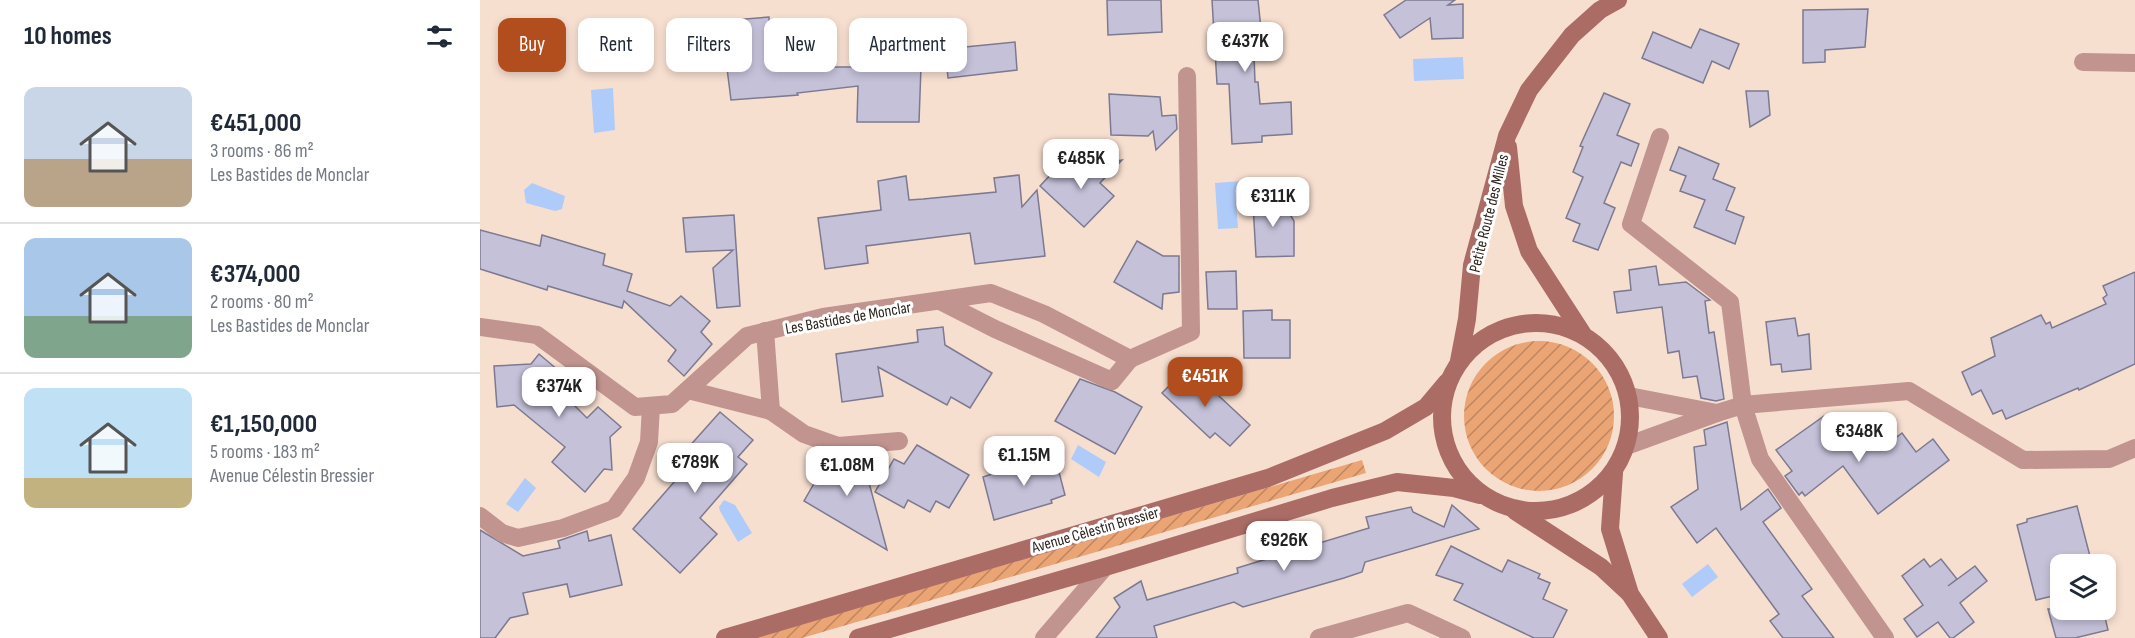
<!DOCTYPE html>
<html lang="en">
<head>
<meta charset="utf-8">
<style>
	body { margin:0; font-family:"Sofia Sans Condensed",sans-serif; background:#f6f6f7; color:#1f2937; height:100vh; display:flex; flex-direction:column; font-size:22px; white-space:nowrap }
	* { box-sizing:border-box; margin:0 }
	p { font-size:20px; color:#747a83 }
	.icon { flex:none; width:33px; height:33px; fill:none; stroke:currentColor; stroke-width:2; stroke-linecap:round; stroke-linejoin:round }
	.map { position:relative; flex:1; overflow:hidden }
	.panel { display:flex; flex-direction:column; background:#fff; width:480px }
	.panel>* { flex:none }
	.banner { position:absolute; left:18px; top:18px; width:570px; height:54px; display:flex; gap:12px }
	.tools { position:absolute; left:1570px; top:554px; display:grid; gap:12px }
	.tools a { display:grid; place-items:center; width:66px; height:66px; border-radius:12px; background:#fff; box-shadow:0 3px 9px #0003; font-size:30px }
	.price { position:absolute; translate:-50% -51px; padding:0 14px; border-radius:12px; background:#fff; color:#222; font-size:20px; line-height:39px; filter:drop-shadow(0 2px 3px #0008) }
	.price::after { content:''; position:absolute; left:50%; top:36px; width:18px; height:14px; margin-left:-9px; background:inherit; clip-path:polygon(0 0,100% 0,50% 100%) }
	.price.on { background:#b24d1e; color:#fff }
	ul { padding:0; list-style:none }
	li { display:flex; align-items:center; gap:18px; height:150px; padding:0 24px }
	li+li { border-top:2px solid #e0e1e3 }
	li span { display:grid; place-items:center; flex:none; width:168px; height:120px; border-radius:12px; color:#555 }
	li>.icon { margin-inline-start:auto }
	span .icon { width:72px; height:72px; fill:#fffc; stroke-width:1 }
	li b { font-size:26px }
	h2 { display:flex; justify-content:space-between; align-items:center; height:72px; padding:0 24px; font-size:26px }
	.chip { padding:0 21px; border-radius:12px; background:#fff; box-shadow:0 3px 9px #0003; font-size:21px; line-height:54px }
	.chip.on { background:#b24d1e; color:#fff }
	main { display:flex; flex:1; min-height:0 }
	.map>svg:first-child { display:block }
	.garden { fill:url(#garden-furrows) }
	.water { fill:#afcbfa }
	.building { fill:#c4c1d9; stroke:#7c7990; stroke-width:1.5 }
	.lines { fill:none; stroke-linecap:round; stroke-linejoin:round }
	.street { stroke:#c1948f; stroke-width:18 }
	.secondary { stroke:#ac6c66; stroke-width:18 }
	.labels { text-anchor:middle; stroke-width:6; stroke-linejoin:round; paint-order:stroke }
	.street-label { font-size:16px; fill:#2d251f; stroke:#fff }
</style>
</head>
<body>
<main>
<section class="panel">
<h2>10 homes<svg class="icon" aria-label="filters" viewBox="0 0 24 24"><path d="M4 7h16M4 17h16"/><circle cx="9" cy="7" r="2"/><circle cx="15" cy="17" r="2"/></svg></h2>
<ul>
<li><span style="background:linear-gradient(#c9d6e8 60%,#b9a48a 0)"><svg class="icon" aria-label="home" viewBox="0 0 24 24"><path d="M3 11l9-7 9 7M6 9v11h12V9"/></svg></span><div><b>€451,000</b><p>3 rooms · 86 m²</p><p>Les Bastides de Monclar</p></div></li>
<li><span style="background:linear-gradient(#a9c7e8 65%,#7fa58c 0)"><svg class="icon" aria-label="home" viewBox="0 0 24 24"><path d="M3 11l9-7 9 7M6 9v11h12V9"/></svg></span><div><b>€374,000</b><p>2 rooms · 80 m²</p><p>Les Bastides de Monclar</p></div></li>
<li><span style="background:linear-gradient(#bfe0f5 75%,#c2b280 0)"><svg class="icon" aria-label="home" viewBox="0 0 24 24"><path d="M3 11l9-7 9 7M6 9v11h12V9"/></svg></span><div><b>€1,150,000</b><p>5 rooms · 183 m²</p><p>Avenue Célestin Bressier</p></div></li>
</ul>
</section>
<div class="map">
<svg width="1655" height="638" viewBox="0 0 1655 638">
	<defs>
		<pattern id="garden-furrows" width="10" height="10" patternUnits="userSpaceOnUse" patternTransform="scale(1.5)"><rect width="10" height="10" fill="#eba474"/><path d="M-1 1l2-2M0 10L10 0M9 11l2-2" fill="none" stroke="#bf855f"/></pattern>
	</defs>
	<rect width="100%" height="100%" fill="#f7dfd0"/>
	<g class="garden">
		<circle cx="1059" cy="416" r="75"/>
		<polygon points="882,460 886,473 322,638 274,638"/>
	</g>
	<g class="water">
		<polygon points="983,57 984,79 934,81 933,59"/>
		<polygon points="133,88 135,130 114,133 111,90"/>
		<polygon points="763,181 763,189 755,190 758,228 738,229 735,183"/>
		<polygon points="52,183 85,196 82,209 75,211 46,203 44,190"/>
		<polygon points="598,445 626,462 619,477 591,459"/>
		<polygon points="45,478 56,488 38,512 26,504"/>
		<polygon points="244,500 255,505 272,533 258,542 240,511 239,507"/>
		<polygon points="1228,564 1238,577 1212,597 1202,584"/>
	</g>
	<g class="building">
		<polygon points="627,0 681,0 682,32 628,35"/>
		<polygon points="732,0 778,0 781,29 773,29 775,82 778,82 780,104 811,102 812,134 782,136 782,142 752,144 749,84 737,84"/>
		<polygon points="926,0 975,0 968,5 983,4 983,38 952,39 950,18 920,38 904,15"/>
		<polygon points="1388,9 1385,47 1345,50 1345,62 1323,63 1323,10"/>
		<polygon points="289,17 289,21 301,19 305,56 316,55 317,61 349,59 350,67 441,67 439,122 377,122 378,86 317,93 318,95 251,100 241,21"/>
		<polygon points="1220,29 1259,44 1249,69 1232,61 1223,83 1162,58 1173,32 1211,48"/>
		<polygon points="535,42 537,70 468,78 465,49"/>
		<polygon points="1266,91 1288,91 1290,115 1270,127"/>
		<polygon points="1124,93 1150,104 1137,135 1159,144 1151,166 1141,162 1124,203 1135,208 1118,250 1093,241 1100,224 1086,218 1103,177 1093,172 1103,147 1100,146"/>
		<polygon points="629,94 680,97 682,116 696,115 697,129 676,150 673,131 668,136 631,135"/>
		<polygon points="1199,147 1239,164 1233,179 1255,188 1246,210 1264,217 1255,244 1214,227 1225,200 1200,191 1206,176 1190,170"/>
		<polygon points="642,160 620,183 634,196 604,227 560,186 575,170"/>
		<polygon points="539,175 542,207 557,190 565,256 495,264 490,233 386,246 388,263 345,269 338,218 401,210 398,181 426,176 429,200 443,199 516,192 514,178"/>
		<polygon points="796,191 814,221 814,256 776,257 773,204"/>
		<polygon points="254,215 260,306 237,308 233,268 253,250 206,252 203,218"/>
		<polygon points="0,230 60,246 62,235 125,254 123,265 152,274 147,291 190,306 201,296 230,321 221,332 232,344 204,376 188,361 196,350 144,301 142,308 68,286 67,290 0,269"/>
		<polygon points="657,241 683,256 699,256 699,292 683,294 682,309 634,282"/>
		<polygon points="1176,266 1179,285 1206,282 1230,300 1225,301 1229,333 1234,332 1244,399 1236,401 1221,398 1217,376 1203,378 1199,351 1188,353 1182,307 1137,313 1134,292 1151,290 1149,270"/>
		<polygon points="756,271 757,309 728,309 726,272"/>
		<polygon points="1655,272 1655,364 1599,390 1598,388 1526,419 1522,410 1513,414 1501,390 1492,395 1482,372 1515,356 1511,338 1561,315 1566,324 1570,322 1572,328 1626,304 1623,298 1627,295 1623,286"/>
		<polygon points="792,310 792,320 810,320 810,358 764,358 763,311"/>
		<polygon points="1315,318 1318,336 1329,334 1331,369 1302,372 1301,364 1291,365 1286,322"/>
		<polygon points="463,327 465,345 512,373 490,408 471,397 467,405 398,367 403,396 362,402 356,354 438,342 437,330"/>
		<polygon points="59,354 85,376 76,387 107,418 118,407 141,427 130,437 132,470 124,469 105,492 72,462 85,447 34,405 17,407 14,366 51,364"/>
		<polygon points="708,367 770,425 750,446 735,433 730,438 682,393"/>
		<polygon points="600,379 635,392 662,407 635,454 575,421"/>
		<polygon points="240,412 273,440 258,457 267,464 220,518 237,534 200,573 153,529 216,457 207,449"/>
		<polygon points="1344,416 1366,449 1393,429 1405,446 1422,433 1436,452 1453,439 1469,460 1398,514 1363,466 1325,496 1322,492 1319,495 1305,476 1312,471 1296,450"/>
		<polygon points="1247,422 1261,510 1288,489 1301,508 1283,522 1332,589 1322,596 1354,638 1303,638 1290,621 1299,614 1236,528 1217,543 1191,507 1218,489 1214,447 1226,445 1224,430"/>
		<polygon points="437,445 489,475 469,508 456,501 450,512 428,500 424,508 395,492 414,459 424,464"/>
		<polygon points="574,453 585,495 571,500 572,503 514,520 503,477"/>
		<polygon points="353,456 369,456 384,464 407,550 324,501 347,461 350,462"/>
		<polygon points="972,505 999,529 885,562 882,572 864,578 763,607 754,602 674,626 677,638 616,638 640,607 634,598 661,581 667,600 758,573 757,568 889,528 886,517 931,507 933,512 964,527"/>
		<polygon points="1597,506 1612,564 1581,564 1581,594 1556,600 1537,525 1547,522 1547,519"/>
		<polygon points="0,530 43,556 80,548 78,541 107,531 109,541 131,535 142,585 90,597 87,584 43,593 48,614 30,618 15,638 0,638"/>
		<polygon points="971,546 1022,572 1028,560 1060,574 1058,578 1070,583 1063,599 1087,610 1073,638 1054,638 974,600 983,584 956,575"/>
		<polygon points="1444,559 1450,567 1461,559 1477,579 1468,586 1495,566 1507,581 1480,603 1494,622 1473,638 1470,638 1458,622 1437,637 1424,619 1443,605 1422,576"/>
		<polygon points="1568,609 1623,609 1628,630 1595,638 1576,638"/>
	</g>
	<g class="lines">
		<g class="street">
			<polyline points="1603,62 1655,63"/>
			<polyline points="1180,137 1151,224 1250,302 1263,405 1280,459 1405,638"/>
			<polyline points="0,327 57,335 155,407 192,404 267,336 343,317 511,293 564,314 650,359 632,381 515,329 462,302"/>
			<polyline points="285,331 291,411 324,434 358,446 419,441"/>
			<polyline points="650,359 711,332 707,76"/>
			<polyline points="208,390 291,411"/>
			<polyline points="1149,396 1237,413 1149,445"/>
			<polyline points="1237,413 1263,405 1429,391 1543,460 1629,459 1655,448"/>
			<polyline points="0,516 22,533 38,538 83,528 134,509 156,478 169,442 171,406"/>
			<polyline points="564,638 625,567"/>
			<polyline points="839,638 928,613 982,638"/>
		</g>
		<g class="secondary">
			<polyline points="1028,147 1034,206 1049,251 1102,333"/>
			<circle cx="1056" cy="417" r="94"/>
			<polyline points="979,361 987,319 992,265 1027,136 1049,90 1092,35 1120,10 1138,0"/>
			<polyline points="1134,473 1130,529 1150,594 1179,638"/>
			<polyline points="1035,511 1121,567 1149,593"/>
			<polyline points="245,638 788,478 905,431 946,407 967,382"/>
			<polyline points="378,638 625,567 852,498 917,482 974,488 1000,495"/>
		</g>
	</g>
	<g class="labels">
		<g class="street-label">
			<text transform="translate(1008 213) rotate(-76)" y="6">Petite Route des Milles</text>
			<text transform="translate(368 317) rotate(-10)" y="6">Les Bastides de Monclar</text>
			<text transform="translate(615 529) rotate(-16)" y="6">Avenue Célestin Bressier</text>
		</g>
	</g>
</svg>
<div class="tools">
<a><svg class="icon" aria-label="layers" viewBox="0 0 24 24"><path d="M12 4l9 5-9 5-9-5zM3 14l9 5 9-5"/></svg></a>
</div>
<b class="price" style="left:765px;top:73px">€437K</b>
<b class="price" style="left:601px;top:190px">€485K</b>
<b class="price" style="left:793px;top:228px">€311K</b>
<b class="price on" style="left:725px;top:408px">€451K</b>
<b class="price" style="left:79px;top:418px">€374K</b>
<b class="price" style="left:1379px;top:463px">€348K</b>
<b class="price" style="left:544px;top:487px">€1.15M</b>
<b class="price" style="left:215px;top:494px">€789K</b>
<b class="price" style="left:367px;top:497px">€1.08M</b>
<b class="price" style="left:804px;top:572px">€926K</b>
<div class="banner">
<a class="chip on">Buy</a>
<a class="chip">Rent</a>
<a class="chip">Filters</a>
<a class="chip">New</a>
<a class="chip">Apartment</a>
</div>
</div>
</main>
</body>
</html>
